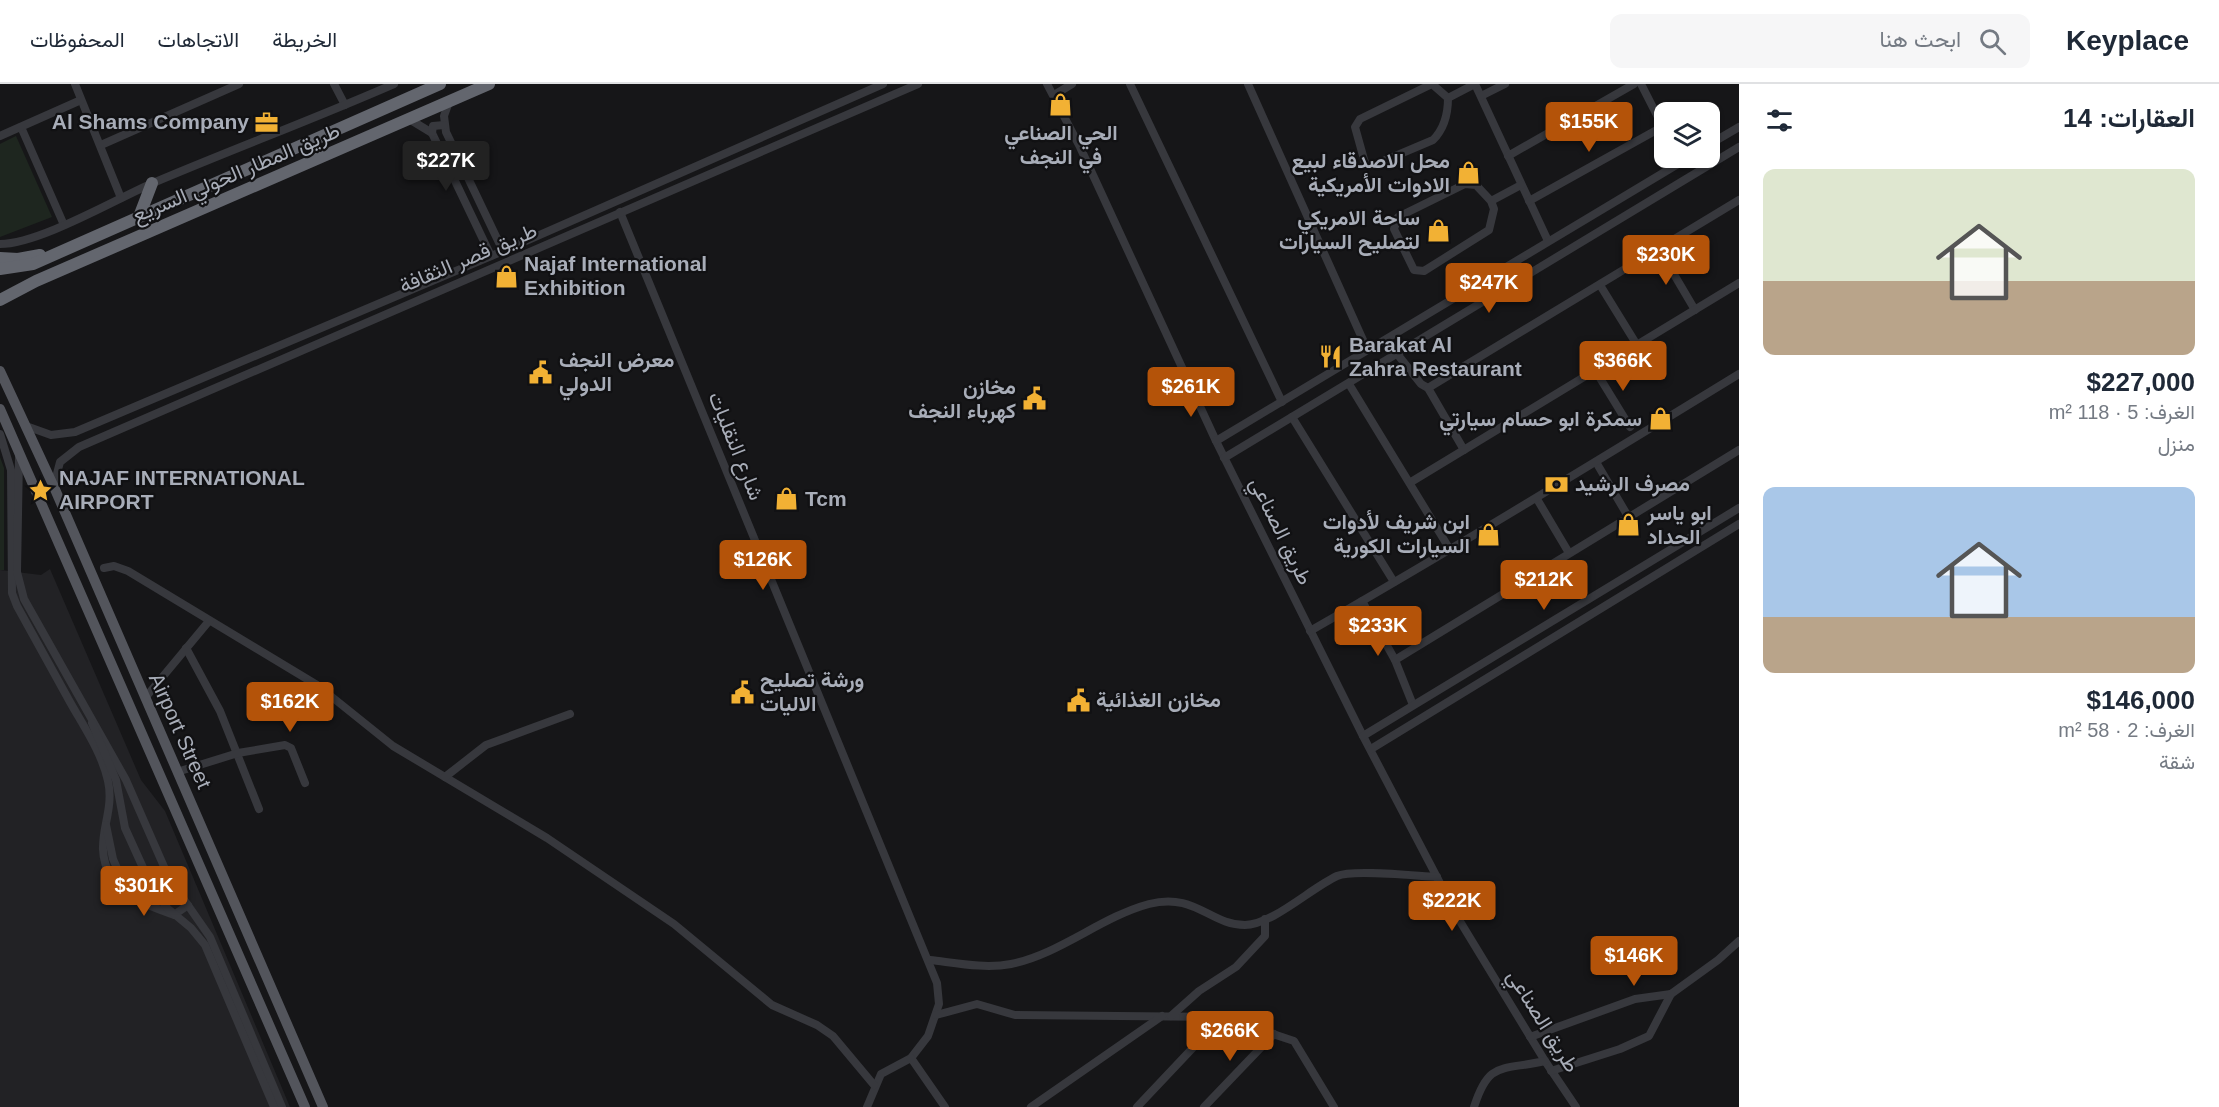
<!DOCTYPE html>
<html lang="ar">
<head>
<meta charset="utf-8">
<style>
	body { margin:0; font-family:Arial,Vazirmatn,sans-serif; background:#f6f6f7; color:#1f2937; direction:rtl; height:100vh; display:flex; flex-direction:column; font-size:22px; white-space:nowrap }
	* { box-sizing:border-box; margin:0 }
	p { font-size:20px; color:#747a83 }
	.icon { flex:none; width:33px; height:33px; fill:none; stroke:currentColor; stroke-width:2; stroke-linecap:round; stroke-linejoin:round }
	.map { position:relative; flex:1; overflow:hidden; direction:ltr }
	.sheet { display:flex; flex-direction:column; background:#fff; width:480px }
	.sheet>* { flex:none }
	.controls { position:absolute; left:1654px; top:18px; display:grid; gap:12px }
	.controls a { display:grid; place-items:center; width:66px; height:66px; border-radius:12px; background:#fff; box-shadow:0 2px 4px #0004; font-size:30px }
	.price { position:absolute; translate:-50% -51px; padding:0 14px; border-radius:6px; background:#b45309; color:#fff; font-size:20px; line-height:39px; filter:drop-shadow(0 2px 3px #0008) }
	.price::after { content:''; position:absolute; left:50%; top:36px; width:18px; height:14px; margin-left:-9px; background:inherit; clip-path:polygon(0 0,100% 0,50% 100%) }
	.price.current { background:#222; color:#fff }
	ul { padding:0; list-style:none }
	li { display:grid; align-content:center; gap:12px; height:318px; padding:0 24px }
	li span { display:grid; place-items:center; height:186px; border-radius:12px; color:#555 }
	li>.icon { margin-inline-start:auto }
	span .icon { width:108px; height:108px; fill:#fffc; stroke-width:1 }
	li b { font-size:26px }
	h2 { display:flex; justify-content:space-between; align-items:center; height:72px; padding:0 24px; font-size:26px }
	header { display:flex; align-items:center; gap:36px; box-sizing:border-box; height:84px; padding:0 30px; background:#fff; border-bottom:2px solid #e0e1e3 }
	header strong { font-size:28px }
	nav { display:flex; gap:33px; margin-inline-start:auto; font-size:21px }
	.search { width:420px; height:54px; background:#f6f6f7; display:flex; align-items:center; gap:15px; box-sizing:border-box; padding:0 21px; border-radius:12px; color:#747a83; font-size:22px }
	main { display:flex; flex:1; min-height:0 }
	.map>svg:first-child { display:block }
	.built { fill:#222225 }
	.green { fill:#1e261f }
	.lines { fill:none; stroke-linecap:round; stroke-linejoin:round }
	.minor { stroke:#37383d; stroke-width:8 }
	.major { stroke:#53555c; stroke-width:10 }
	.highway { stroke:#63666e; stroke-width:12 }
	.labels { text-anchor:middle; stroke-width:4.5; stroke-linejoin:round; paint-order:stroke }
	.poi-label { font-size:21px; font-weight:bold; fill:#a8adb8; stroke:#111113; text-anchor:start }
	.street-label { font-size:21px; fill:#a8adb8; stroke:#111113 }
</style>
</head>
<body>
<header>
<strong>Keyplace</strong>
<div class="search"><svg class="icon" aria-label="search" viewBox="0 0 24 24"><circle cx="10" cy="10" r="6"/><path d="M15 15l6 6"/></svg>ابحث هنا</div>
<nav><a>الخريطة</a><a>الاتجاهات</a><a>المحفوظات</a></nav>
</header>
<main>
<section class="sheet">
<h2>العقارات: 14<svg class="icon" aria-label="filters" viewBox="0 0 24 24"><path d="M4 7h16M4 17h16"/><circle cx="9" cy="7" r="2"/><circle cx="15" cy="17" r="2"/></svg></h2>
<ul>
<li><span style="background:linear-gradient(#dfe7d0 60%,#b9a48a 0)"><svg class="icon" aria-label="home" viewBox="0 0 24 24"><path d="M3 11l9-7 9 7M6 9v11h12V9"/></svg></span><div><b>$227,000</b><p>الغرف: 5 · 118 m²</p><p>منزل</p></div></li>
<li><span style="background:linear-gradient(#a9c7e8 70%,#b9a48a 0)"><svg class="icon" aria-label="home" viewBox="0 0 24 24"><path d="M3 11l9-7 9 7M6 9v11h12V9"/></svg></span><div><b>$146,000</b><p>الغرف: 2 · 58 m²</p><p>شقة</p></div></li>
</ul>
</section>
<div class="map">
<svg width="1739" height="1023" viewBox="0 0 1739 1023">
	<rect width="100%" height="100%" fill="#161618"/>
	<polygon class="built" points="50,485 141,696 165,727 290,1023 0,1023 0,486 41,491"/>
	<g class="green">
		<polygon points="16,52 52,133 0,153 0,60"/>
		<polygon points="0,373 4,384 4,486 0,486"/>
	</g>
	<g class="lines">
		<g class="minor">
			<polyline points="75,0 121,114"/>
			<polyline points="334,0 345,21"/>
			<polyline points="1047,0 1080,63 1216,357 1363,652 1461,839 1545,977 1576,1023"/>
			<polyline points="1130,0 1282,318"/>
			<polyline points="1248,0 1367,265"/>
			<path d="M1432,0l16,14c0,16 -3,30 -15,42l-59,25 -9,-2 -10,-36 5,-8z"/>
			<polyline points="1475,0 1548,157"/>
			<polyline points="1641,0 1665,47"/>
			<polyline points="1054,11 1072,0"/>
			<polyline points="1481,12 1505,0"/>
			<polyline points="1448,14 1475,0"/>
			<polyline points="449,18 444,32 446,48 503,167"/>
			<polyline points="409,35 432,49 491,172"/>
			<polyline points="21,43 64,141"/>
			<polyline points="432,49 433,42 444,41"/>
			<polyline points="0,52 81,16"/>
			<polyline points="1710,60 1739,43"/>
			<polyline points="101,61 239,0"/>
			<polyline points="1508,72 1634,0"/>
			<polyline points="1491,117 1494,125 1489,146 1424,187 1414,186 1394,145 1398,133 1465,100 1476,101 1491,117 1521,101"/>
			<polyline points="1529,117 1662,43"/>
			<polyline points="620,128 937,899 939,920 928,952 911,974 881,990 867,1023"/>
			<path d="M0,160c39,0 114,-44 153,-61 80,-34 161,-64 241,-99"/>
			<polyline points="1659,165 1695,226"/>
			<polyline points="1600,201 1637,261"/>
			<polyline points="1398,271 1421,300 1428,304 1464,366"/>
			<polyline points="1595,286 1630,343"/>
			<polyline points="1349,300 1449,464"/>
			<polyline points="1428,304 1739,116"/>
			<polyline points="1292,333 1394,498"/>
			<polyline points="26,342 51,351 75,348 503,167 883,0"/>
			<path d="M0,350l11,36 1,123 5,13c18,32 35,64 53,96 14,25 32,51 38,79 8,36 -18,61 4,98 10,18 43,29 62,36l14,-10"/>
			<polyline points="1216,357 1688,74"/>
			<polyline points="19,373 17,488 24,515 126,696 169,794 210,853 282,1023"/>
			<polyline points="1224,374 1739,63"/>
			<polyline points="1596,378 1629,434"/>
			<polyline points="1411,398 1739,199"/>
			<polyline points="54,401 60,378 79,363 918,0"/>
			<polyline points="1537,415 1569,469"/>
			<polyline points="104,484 114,482 128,487 317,601 393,662 547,754 674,840 772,921 817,941 833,952 874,1001"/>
			<polyline points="1362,517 1395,576 1413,621"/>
			<path d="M1310,547c145,-83 287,-170 429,-257"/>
			<polyline points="186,564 220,627 259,725"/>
			<polyline points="1395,576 1739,366"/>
			<polyline points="145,614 209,537"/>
			<polyline points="92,639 116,696 125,744 150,799 167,824 191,844 205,861 274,1023"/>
			<polyline points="1363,652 1739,424"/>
			<polyline points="1371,665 1739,440"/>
			<polyline points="177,688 238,669 285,661 291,664 305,699"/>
			<polyline points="445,693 486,661 570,630"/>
			<polyline points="106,741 113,775 128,809"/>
			<path d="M930,876c26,3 55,9 81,4 49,-10 90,-47 138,-60 46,-12 61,21 96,21 27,0 66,-37 92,-49 16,-7 79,0 100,1"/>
			<polyline points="936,931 977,920 1015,931 1222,933 1294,957 1334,1023"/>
			<polyline points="1171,932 1199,907 1236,883 1265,852 1265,835"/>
			<polyline points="1530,953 1635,915 1671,910 1718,876 1739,857"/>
			<polyline points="911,974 945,1023"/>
			<polyline points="1551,987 1620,965 1649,952 1671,910"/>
			<polyline points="1031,1023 1162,932"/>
			<polyline points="1137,1023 1222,933"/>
			<polyline points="1204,1023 1274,950"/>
			<path d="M1474,1023c15,-47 27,-36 71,-46"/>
		</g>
		<g class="major">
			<polyline points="0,287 54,403 323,1023"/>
			<polyline points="0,325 305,1023"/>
		</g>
		<g class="highway">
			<polyline points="139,133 152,99"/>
			<polyline points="0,174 18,175 40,171"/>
			<polyline points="0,185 33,180 440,0"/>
			<polyline points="0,216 36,197 489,0"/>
		</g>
	</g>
	<defs>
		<symbol id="shop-bare" viewBox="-9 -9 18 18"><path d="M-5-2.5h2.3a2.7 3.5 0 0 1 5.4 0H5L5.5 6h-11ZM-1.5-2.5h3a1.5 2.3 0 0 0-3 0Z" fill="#f2b134" stroke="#111113" stroke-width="2.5" paint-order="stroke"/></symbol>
		<symbol id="office-bare" viewBox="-9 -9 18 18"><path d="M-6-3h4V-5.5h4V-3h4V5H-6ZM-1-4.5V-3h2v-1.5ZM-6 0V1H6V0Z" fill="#f2b134" stroke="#111113" stroke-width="2.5" paint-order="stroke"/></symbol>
		<symbol id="restaurant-bare" viewBox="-9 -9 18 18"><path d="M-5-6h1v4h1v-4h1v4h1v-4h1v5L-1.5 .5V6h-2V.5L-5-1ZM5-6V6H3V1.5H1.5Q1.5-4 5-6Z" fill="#f2b134" stroke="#111113" stroke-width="2.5" paint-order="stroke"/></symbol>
		<symbol id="civic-bare" viewBox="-9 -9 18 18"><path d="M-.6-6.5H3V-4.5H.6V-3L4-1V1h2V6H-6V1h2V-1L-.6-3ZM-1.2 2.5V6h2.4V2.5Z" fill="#f2b134" stroke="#111113" stroke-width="2.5" paint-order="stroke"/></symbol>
		<symbol id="bank-bare" viewBox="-9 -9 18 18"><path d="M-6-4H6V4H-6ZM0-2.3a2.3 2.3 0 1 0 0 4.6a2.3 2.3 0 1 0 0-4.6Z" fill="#f2b134" stroke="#111113" stroke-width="2.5" paint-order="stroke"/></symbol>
		<symbol id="sight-bare" viewBox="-9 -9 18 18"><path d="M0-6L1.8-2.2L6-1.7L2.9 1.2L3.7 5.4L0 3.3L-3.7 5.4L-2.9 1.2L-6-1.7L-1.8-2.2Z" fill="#f2b134" stroke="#111113" stroke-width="2.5" paint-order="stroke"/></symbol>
	</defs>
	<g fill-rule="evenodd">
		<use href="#shop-bare" x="1044" y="4" width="33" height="33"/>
		<use href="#office-bare" x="250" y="22" width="33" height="33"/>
		<use href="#shop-bare" x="1452" y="72" width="33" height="33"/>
		<use href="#shop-bare" x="1422" y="130" width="33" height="33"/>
		<use href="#shop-bare" x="490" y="176" width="33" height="33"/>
		<use href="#restaurant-bare" x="1314" y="256" width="33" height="33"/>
		<use href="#civic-bare" x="524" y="272" width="33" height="33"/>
		<use href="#civic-bare" x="1018" y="298" width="33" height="33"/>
		<use href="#shop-bare" x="1644" y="318" width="33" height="33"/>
		<use href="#bank-bare" x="1540" y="384" width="33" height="33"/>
		<use href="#sight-bare" x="24" y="390" width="33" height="33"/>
		<use href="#shop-bare" x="770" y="398" width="33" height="33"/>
		<use href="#shop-bare" x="1612" y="424" width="33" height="33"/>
		<use href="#shop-bare" x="1472" y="434" width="33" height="33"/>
		<use href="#civic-bare" x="726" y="592" width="33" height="33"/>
		<use href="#civic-bare" x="1062" y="600" width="33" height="33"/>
	</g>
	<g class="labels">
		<g class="poi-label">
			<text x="249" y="45" text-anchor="end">Al Shams Company</text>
			<text x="1061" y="56" text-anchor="middle">الحي الصناعي<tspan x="1061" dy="24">في النجف</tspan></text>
			<text x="1450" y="84" text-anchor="end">محل الاصدقاء لبيع<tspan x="1450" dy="24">الادوات الأمريكية</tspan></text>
			<text x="1420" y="141" text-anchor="end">ساحة الامريكي<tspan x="1420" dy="24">لتصليح السيارات</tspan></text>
			<text x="524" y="187">Najaf International<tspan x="524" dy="24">Exhibition</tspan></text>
			<text x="1349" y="268">Barakat Al<tspan x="1349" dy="24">Zahra Restaurant</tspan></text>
			<text x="559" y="283">معرض النجف<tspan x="559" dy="24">الدولي</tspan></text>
			<text x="1016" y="310" text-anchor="end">مخازن<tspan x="1016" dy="24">كهرباء النجف</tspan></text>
			<text x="1642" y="342" text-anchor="end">سمكرة ابو حسام سيارتي</text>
			<text x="59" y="401">NAJAF INTERNATIONAL<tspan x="59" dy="24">AIRPORT</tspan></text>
			<text x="1575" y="407">مصرف الرشيد</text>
			<text x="805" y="422">Tcm</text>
			<text x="1647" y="436">ابو ياسر<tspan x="1647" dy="24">الحداد</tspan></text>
			<text x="1470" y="445" text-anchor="end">ابن شريف لأدوات<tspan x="1470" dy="24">السيارات الكورية</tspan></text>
			<text x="760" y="603">ورشة تصليح<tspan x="760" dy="24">الاليات</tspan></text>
			<text x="1096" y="623">مخازن الغذائية</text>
		</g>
		<g class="street-label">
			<text transform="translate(236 89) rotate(-23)" y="7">طريق المطار الحولي السريع</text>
			<text transform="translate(468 174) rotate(-23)" y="7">طريق قصر الثقافة</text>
			<text transform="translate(736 362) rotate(68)" y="7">شارع النقليات</text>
			<text transform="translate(1281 447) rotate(64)" y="7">طريق الصناعي</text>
			<text transform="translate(180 647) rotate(66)" y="7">Airport Street</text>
			<text transform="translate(1543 937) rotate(58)" y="7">طريق الصناعي</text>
		</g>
	</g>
</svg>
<div class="controls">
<a><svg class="icon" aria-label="layers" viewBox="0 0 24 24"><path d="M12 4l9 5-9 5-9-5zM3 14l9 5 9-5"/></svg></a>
</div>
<b class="price" style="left:1589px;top:69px">$155K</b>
<b class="price current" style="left:446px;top:108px">$227K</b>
<b class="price" style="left:1666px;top:202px">$230K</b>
<b class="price" style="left:1489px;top:230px">$247K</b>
<b class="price" style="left:1623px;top:308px">$366K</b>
<b class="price" style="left:1191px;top:334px">$261K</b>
<b class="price" style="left:763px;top:507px">$126K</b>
<b class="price" style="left:1544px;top:527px">$212K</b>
<b class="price" style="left:1378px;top:573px">$233K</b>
<b class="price" style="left:290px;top:649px">$162K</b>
<b class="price" style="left:144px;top:833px">$301K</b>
<b class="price" style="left:1452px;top:848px">$222K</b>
<b class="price" style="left:1634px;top:903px">$146K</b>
<b class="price" style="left:1230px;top:978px">$266K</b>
</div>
</main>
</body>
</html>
